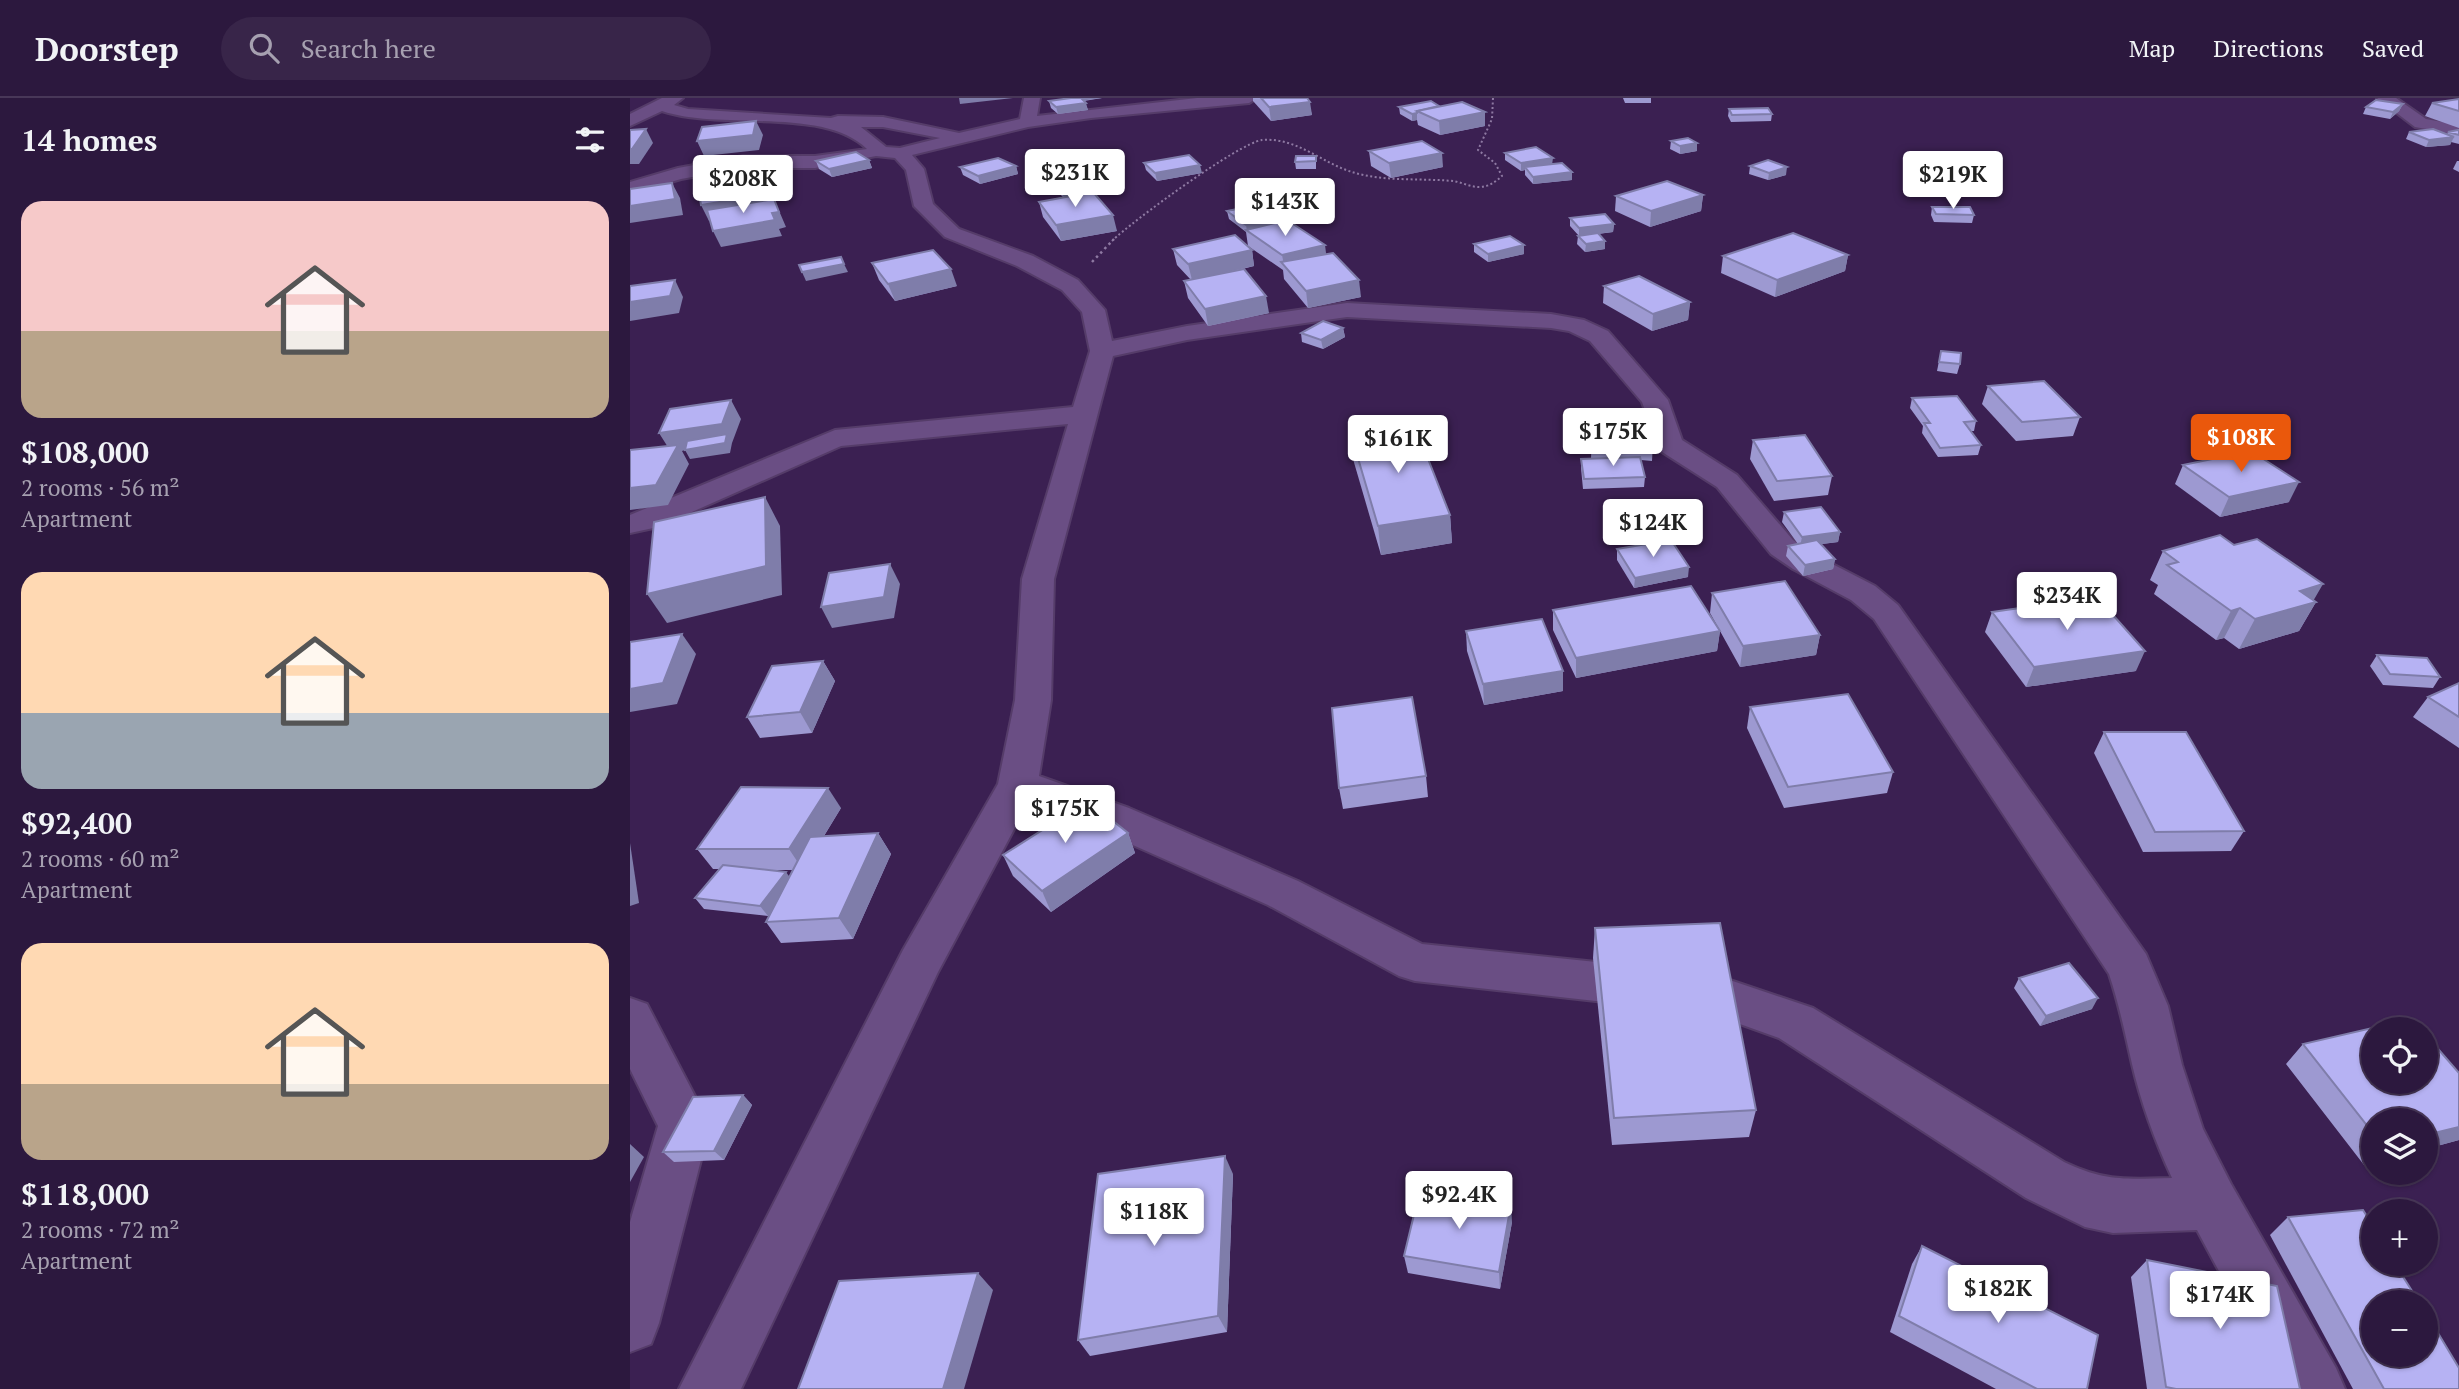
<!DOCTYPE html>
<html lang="en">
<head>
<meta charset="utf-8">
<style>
	body { margin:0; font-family:"PT Serif",serif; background:#382549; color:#f1f3f6; height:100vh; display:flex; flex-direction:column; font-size:26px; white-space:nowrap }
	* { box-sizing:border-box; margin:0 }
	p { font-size:23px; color:#a6a0b0 }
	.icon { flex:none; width:38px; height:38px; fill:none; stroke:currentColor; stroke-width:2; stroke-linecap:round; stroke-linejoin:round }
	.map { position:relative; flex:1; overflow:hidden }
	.side { display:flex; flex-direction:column; background:#2c183e; width:630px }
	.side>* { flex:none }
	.buttons { position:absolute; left:1731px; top:919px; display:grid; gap:14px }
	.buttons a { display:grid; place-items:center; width:77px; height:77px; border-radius:50%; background:#2c183e; box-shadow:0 2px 5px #0004,0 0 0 2px #483758; font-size:35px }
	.price { position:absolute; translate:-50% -60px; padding:0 16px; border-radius:7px; background:#fff; color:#222; font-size:23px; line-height:46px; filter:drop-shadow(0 2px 4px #0008) }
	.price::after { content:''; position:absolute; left:50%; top:42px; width:21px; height:16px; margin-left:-10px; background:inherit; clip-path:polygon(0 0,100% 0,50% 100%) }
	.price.selected { background:#ea580c; color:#fff }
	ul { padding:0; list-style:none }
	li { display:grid; align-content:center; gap:14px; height:371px; padding:0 21px }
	li span { display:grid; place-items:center; height:217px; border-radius:21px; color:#555 }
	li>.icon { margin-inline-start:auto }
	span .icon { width:126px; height:126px; fill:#fffc; stroke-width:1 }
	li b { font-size:30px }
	h2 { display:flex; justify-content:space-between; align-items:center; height:84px; padding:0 21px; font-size:30px }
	header { display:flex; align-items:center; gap:42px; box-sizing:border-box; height:98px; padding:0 35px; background:#2c183e; border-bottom:2px solid #483758 }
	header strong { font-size:33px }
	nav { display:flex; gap:38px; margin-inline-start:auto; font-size:24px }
	.search { width:490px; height:63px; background:#382549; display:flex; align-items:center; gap:18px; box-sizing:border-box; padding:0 24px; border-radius:38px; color:#a6a0b0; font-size:26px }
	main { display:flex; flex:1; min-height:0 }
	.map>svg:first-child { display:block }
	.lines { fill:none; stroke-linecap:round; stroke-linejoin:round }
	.street-casing { stroke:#553c69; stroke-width:4 }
	.path-far1 { stroke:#8e79a2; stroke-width:2; stroke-dasharray:2 2.5; stroke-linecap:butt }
	.path { stroke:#8e79a2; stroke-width:2.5; stroke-dasharray:2.5 3.5; stroke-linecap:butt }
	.street { fill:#6a4e84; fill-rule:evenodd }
	.wall { fill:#9d99d1; fill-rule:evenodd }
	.shaded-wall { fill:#7f7daa }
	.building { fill:#b6b2f3; stroke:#7f7daa; stroke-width:2 }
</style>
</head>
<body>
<header>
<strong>Doorstep</strong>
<div class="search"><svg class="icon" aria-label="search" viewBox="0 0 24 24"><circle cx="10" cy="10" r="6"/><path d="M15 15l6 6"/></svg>Search here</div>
<nav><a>Map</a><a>Directions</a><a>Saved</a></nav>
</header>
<main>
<section class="side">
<h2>14 homes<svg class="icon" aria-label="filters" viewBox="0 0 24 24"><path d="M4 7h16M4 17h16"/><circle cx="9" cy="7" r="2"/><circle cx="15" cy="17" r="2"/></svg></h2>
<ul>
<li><span style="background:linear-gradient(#f6c9c9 60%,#b9a48a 0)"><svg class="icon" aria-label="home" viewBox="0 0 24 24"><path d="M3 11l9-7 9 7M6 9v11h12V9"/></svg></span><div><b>$108,000</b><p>2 rooms · 56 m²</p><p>Apartment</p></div></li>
<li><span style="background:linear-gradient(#ffd9b3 65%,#9aa5b1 0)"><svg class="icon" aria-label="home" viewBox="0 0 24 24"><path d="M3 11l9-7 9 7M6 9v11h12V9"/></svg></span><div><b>$92,400</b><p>2 rooms · 60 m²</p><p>Apartment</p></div></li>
<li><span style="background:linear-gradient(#ffd9b3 65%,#b9a48a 0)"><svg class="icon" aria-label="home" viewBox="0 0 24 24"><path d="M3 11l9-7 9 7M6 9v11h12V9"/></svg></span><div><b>$118,000</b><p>2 rooms · 72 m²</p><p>Apartment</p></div></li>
</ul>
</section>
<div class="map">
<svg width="1829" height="1291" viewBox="0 0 1829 1291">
	<rect width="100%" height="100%" fill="#3b2052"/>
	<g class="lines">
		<defs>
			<g id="street">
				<path d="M32,0h21l-9,7 14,4 143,9 7,-2 45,1 76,16 61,-14 4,-21h16l-3,18 160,-18h60l-8,5 -158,15 -63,9 -116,28 12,14 9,35 26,25 74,27 45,24 27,30 7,31 75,-15 160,-23 204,11 33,6 24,11 60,69 14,40 55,35 56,65 22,15 60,31 23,19 248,349 22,52 14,59 21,64 28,55 105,184 9,21h-63l-85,-159 -84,3 -28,-6 -59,-29 -247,-160 -67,-24 -297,-33 -16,-5 -131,-71 -169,-75 -71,-27 -90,169 -197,417h-62l224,-439 95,-166 17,-84 7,-121 46,-155 -227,22 -183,81 -28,6v-18l205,-85 238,-23 17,-56 -8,-39 -20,-22 -45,-24 -72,-29 -31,-31 -8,-36 -11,-12 -19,-2 -61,12h-72l-62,11 -51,15v-12l48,-14 65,-12h72l52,-7c-44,-43 -146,-18 -205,-38l-32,15v-12zM231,29h22l57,11 -40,10 -14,-1zM717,219l204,11 18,3 21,10 52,61 17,48 58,37 54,67 22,15 58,31 23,19 235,355c10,30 16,59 23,90 9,39 23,77 40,114 -45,1 -66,4 -108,-16l-251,-154 -101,-34 -290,-30 -124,-63 -169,-73 -90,-32 12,-76 3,-121 59,-223 74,-16z"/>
				<polygon points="1747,0 1766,0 1796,21 1829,27 1829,37 1785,29"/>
				<polygon points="0,900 17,906 80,1027 29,1225 21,1246 0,1254 0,1124 28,1028 0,971"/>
			</g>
		</defs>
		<use href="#street" class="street-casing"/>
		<path class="path-far1" d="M482,143c19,-19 127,-98 150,-101 34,-3 60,23 90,32 32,10 68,6 101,9 8,1 17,6 26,6 10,0 16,-5 23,-11l-7,-13 -17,-13 14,-31 1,-21"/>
		<polyline class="path" points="462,164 484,141"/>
		<use href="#street" class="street"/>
	</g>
	<g class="wall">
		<polygon points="439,0 472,0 454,3 458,12 428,16 421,10 419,3"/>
		<polygon points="623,0 677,0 682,17 641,23 623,3"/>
		<polygon points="993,0 1021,0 1021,5 995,5"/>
		<polygon points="1829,1 1829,30 1795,18 1802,5"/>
		<polygon points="1773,6 1769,13 1760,21 1733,16 1736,9"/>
		<polygon points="809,8 855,14 855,28 810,37 788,27 787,22 782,23 770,16 769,9"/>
		<polygon points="1099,11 1142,16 1141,23 1101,24 1098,18"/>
		<polygon points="1829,32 1829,46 1821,44 1820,47 1796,49 1776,41 1779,34 1817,37 1818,34"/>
		<polygon points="1041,43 1067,53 1050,56 1040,51"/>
		<polygon points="739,53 813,69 761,80 741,68"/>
		<polygon points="875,55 922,66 942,74 942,82 903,86 895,77 895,72 891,73 875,62"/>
		<polygon points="686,58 686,71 666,71 665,64"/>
		<polygon points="239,62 242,70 202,79 189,71 186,63"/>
		<polygon points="1827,63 1829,63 1829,74 1823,71"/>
		<polygon points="514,65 572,75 527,83 516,72"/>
		<polygon points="386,68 388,76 350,86 333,77 330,69"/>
		<polygon points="411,68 480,91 464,95 487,133 431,143 413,119 409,104 433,99 415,83"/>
		<polygon points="1120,68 1156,77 1138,82 1119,76"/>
		<polygon points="1073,97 1071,113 1020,129 985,113 986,98"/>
		<polygon points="1302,109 1344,117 1342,125 1304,124 1301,117"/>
		<polygon points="597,113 652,123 696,156 731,199 678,210 654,181 653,172 618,148 616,134 599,121"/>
		<polygon points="940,120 984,126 983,134 968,136 975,143 975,151 955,154 947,146 948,138 949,138 940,128"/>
		<polygon points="844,146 894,156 858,164 844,154"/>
		<polygon points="543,151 622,152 624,168 593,176 639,215 578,228 558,200 554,183 561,182 547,167"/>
		<polygon points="1218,157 1215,173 1145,199 1091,175 1093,158"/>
		<polygon points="242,165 327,188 265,203 249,182"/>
		<polygon points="974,188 1060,204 1058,222 1022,233 973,205"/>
		<polygon points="713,230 715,239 693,251 672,244 671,235"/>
		<polygon points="1311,253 1330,266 1327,276 1307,273"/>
		<polygon points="1358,288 1450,319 1443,338 1386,343 1352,306"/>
		<polygon points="1282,300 1346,323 1344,333 1340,333 1351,347 1348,357 1308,359 1292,335 1293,328 1280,310"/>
		<polygon points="963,313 1023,344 1022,363 1011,362 1015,379 1014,389 953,391 951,370 951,361 961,360"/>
		<polygon points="720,333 820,417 822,445 751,457 723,361"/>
		<polygon points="1123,342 1202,378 1198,397 1144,403 1120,361"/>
		<polygon points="1553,367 1659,404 1590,419 1545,386"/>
		<polygon points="1154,414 1210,434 1208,444 1191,446 1205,461 1203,471 1173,478 1156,458 1158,448 1168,446 1152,424"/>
		<polygon points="987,451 1058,479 1004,490 987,462"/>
		<polygon points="1533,453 1684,502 1686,504 1669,533 1609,551 1594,540 1586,542 1524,496 1528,487 1520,482"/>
		<polygon points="1082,495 1190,537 1186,557 1110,569 1090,533 1087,553 946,580 923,532 923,512 1089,531 1080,515"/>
		<polygon points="1362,514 1506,573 1396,589 1355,534"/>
		<polygon points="836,533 933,593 854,607 837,553"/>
		<polygon points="1747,557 1810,579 1803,590 1753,587 1740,568"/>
		<polygon points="193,563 205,583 182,635 130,640 117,619"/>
		<polygon points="1829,585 1829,650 1783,619 1798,599"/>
		<polygon points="1120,609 1263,674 1257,695 1154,710 1117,630"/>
		<polygon points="1474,634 1614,733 1601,753 1513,754 1464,655"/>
		<polygon points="796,678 798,699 713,711 709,690"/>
		<path d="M211,710l-17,28 54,-3 13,21 -38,85 -72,4 -15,-21 5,-11 -3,5 -64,-7 -9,-11 24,-29h-6l-16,-20zM136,772h27l-3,7z"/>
		<polygon points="498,735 505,755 421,814 383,778 373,757"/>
		<polygon points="965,830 1126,1012 1119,1039 982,1047 963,860"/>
		<polygon points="1389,880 1462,911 1410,928 1384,890"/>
		<polygon points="1673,946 1829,975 1829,1042 1796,1051 1743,1022 1743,1064 1734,1067 1656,966"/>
		<polygon points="113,997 122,1007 94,1062 44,1064 33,1054"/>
		<polygon points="603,1076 597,1234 460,1258 448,1242"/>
		<polygon points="1658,1119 1829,1291 1723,1291 1640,1137"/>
		<polygon points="882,1124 870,1191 778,1175 774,1158"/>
		<polygon points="1292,1148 1457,1291 1366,1291 1260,1234 1282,1166"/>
		<polygon points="1517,1162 1670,1291 1517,1291 1501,1179"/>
	</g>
	<g class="shaded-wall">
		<polygon points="329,0 383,0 330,6"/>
		<polygon points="440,0 472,0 441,4"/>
		<polygon points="680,4 682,17 641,23 639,9"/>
		<polygon points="456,5 458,12 428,16 426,9"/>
		<polygon points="1773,6 1769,13 1760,21 1763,14"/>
		<polygon points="855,14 855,28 810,37 809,23"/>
		<polygon points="787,15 787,22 782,23 782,16"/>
		<polygon points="126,23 133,37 129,52 74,58 67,43"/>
		<polygon points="16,31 23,45 9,66 0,66 0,51"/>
		<polygon points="1824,39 1820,47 1796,49 1799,42"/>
		<polygon points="1067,45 1067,53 1050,56 1050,48"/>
		<polygon points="812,55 813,69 761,80 759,65"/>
		<polygon points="923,60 922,67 895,69 895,72 891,73 891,65"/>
		<polygon points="239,62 242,70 202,79 199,71"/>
		<polygon points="570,67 572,75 527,83 525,75"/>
		<polygon points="386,68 388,76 350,86 348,78"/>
		<polygon points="1157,69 1156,77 1138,82 1139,75"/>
		<polygon points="942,74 942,82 903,86 903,79"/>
		<polygon points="476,76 480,91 434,101 430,85"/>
		<polygon points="121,80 128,95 134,113 79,123 71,107"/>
		<polygon points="42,85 50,100 53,117 0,125 0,108"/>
		<polygon points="1073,97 1071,113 1020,129 1021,113"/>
		<polygon points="144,101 156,129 149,131 152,138 91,149 83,133 142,115"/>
		<polygon points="483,117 487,133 431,143 426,127"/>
		<polygon points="651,119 652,127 617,133 616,127"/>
		<polygon points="984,126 983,134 949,138 949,130"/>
		<polygon points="975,143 975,151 955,154 956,146"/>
		<polygon points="695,147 697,163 654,167 652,157"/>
		<polygon points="894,147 894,156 858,164 858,156"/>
		<polygon points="622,152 624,168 562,182 558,166"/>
		<polygon points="1218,157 1215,173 1145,199 1147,182"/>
		<polygon points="214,166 218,174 176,183 172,174"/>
		<polygon points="321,171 327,188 265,203 258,186"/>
		<polygon points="45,182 53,199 49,215 0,223 0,204"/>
		<polygon points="729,182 731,199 678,210 676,193"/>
		<polygon points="636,198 639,215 578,228 575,211"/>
		<polygon points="1060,204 1058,222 1022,233 1023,216"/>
		<polygon points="713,230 715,239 693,251 691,242"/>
		<polygon points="101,302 111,321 102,345 100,355 60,361 55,352 52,353 59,366 38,407 0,412 0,390 41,354 29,335"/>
		<polygon points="1669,384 1659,404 1590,419 1599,399"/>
		<polygon points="135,399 150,428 152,497 37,525 17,496"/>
		<polygon points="820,417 822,445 751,457 748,428"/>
		<polygon points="1210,434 1208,444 1170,449 1172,439"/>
		<polygon points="1205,461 1203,471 1173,478 1175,467"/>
		<polygon points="260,466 270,486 264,520 202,530 191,509"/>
		<polygon points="1059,469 1058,479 1004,490 1005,480"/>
		<polygon points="1693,486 1682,505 1686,504 1669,533 1609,551 1625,521 1670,493"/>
		<polygon points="1610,510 1594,540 1586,542 1601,513"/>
		<polygon points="1090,533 1087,553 946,580 946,560"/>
		<polygon points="52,536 66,556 47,606 0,614 0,591"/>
		<polygon points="1190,537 1186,557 1110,569 1113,548"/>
		<polygon points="1515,553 1506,573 1396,589 1404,569"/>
		<polygon points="193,563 205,583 182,635 170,614"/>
		<polygon points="933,573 933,593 854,607 853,586"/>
		<polygon points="198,690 211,710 173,772 159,751"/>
		<polygon points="248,735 261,756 223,841 209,820"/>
		<polygon points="498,735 505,755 421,814 412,793"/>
		<polygon points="0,745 9,805 0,808"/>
		<polygon points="156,774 164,785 138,818 130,808"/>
		<polygon points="1468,900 1462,911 1410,928 1416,918"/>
		<polygon points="113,997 122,1007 94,1062 84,1053"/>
		<polygon points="1829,1029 1829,1042 1796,1051 1796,1037"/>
		<polygon points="0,1046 14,1059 0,1084"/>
		<polygon points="595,1058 603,1076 597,1234 588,1218"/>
		<polygon points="1743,1058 1743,1064 1734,1067"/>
		<polygon points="881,1106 882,1124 870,1191 869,1174"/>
		<polygon points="348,1175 363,1192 334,1291 313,1291"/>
	</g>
	<g class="building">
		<polygon points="441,0 451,0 456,5 426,9 419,3"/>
		<polygon points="631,0 677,0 680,4 639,9"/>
		<polygon points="1829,1 1829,13 1802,5"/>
		<polygon points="1746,2 1773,6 1763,14 1736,9"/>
		<polygon points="801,3 809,8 787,13 787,15 782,16 769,9"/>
		<polygon points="832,4 855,14 809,23 787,13"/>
		<polygon points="1138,10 1142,16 1102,17 1099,11"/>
		<polygon points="126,23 123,37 67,43 72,29"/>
		<polygon points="16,31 2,51 0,51 0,32"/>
		<polygon points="1803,31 1824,39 1799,42 1779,34"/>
		<polygon points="1828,32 1829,32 1829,37 1818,34"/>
		<polygon points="1058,40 1067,45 1050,48 1041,43"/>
		<polygon points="792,43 812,55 759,65 739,53"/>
		<polygon points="906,49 923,60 891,65 875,55"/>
		<polygon points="226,54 239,62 199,71 186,63"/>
		<polygon points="559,57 570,67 525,75 514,65"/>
		<polygon points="666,58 686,58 686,63 665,64"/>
		<polygon points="368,60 386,68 348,78 330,69"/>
		<polygon points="456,60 476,76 430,85 411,68"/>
		<polygon points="1138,62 1157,69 1139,75 1120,68"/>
		<polygon points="932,65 942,74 903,79 895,69"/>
		<polygon points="121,80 127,98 71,107 68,89"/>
		<polygon points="1037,83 1073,97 1021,113 986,98"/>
		<polygon points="42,85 45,101 0,108 0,91"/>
		<polygon points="463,94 483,117 426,127 409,104"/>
		<polygon points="144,101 149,114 142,115 145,122 83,133 77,112"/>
		<polygon points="632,106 651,119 616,127 597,113"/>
		<polygon points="1302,109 1340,109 1344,117 1306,116"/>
		<polygon points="975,116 984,126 949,130 940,120"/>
		<polygon points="657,122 695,147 652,157 616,132"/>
		<polygon points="968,135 975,143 956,146 948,138"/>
		<polygon points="1163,135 1218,157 1147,182 1093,158"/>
		<polygon points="605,137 622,152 558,166 543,151"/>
		<polygon points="880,138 894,147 858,156 844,146"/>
		<polygon points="303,152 321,171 258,186 242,165"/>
		<polygon points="703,155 729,182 676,193 651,164"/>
		<polygon points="211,159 214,166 172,174 169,167"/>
		<polygon points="614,171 636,198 575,211 554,183"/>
		<polygon points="1009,178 1060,204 1023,216 974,188"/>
		<polygon points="45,182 40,198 0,204 0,188"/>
		<polygon points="693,223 713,230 691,242 671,235"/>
		<polygon points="1311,253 1331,255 1330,266 1309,264"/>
		<polygon points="1414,283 1450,319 1392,324 1358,288"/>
		<polygon points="1327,298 1346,323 1334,324 1351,347 1310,350 1294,325 1300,325 1282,300"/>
		<polygon points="101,302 92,326 29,335 40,311"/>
		<polygon points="963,313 1022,314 1023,344 962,342"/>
		<polygon points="784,325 820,417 748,428 720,333"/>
		<polygon points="97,336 95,345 55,352 57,343"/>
		<polygon points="1175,337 1202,378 1147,383 1123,342"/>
		<polygon points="48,347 26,387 0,390 0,352"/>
		<polygon points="1621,353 1669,384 1599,399 1553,367"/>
		<polygon points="1010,359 1015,379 954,381 951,361"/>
		<polygon points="135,399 136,468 17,496 24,424"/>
		<polygon points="1191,409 1210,434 1172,439 1154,414"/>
		<polygon points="1590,437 1604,447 1627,441 1693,486 1670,493 1686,504 1625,521 1610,510 1601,513 1537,467 1548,464 1533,453"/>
		<polygon points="1041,442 1059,469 1005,480 987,451"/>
		<polygon points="1187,442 1205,461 1175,467 1158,448"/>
		<polygon points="260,466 254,499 191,509 199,475"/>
		<polygon points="1155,483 1190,537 1113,548 1082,495"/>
		<polygon points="1061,488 1090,533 946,560 923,512"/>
		<polygon points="1467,499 1515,553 1404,569 1362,514"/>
		<polygon points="912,521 933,573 853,586 836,533"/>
		<polygon points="52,536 33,585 0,591 0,544"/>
		<polygon points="1747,557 1797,560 1810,579 1760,576"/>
		<polygon points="193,563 170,614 117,619 142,568"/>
		<polygon points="1829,585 1829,619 1798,599"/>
		<polygon points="1218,596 1263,674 1158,689 1120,609"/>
		<polygon points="782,599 796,678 709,690 702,610"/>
		<polygon points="1474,634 1556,634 1614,733 1525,734"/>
		<polygon points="111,689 198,690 159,751 67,751"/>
		<polygon points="458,703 498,735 412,793 373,757"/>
		<polygon points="248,735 209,820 136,824 180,739"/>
		<polygon points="93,767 156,774 130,808 65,800"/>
		<polygon points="1090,825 1126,1012 984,1020 965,830"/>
		<polygon points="1439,865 1468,900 1416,918 1389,880"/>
		<polygon points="1781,921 1790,931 1743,931 1743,984 1796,984 1796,937 1829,975 1829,1029 1796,1037 1796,1022 1743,1022 1743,1035 1673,946"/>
		<polygon points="113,997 84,1053 33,1054 63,999"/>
		<polygon points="595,1058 588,1218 448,1242 468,1076"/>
		<polygon points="790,1092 881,1106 869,1174 774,1158"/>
		<polygon points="1733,1112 1743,1128 1743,1166 1765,1166 1789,1204 1743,1204 1743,1256 1796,1256 1796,1215 1829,1270 1829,1291 1754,1291 1658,1119"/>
		<polygon points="1292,1148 1468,1237 1457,1291 1407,1291 1269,1218"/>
		<polygon points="1517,1162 1647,1188 1670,1291 1546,1291 1536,1289"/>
		<polygon points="348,1175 313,1291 168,1291 209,1183"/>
	</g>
</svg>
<div class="buttons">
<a><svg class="icon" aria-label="locate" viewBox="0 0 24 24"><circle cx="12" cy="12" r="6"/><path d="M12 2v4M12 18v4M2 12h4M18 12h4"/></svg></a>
<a><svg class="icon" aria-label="layers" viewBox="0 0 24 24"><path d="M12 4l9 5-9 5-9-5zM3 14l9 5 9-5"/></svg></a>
<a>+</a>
<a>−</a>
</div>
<b class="price" style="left:445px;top:111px">$231K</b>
<b class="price" style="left:1323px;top:113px">$219K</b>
<b class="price" style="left:113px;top:117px">$208K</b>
<b class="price" style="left:655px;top:140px">$143K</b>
<b class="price" style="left:983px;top:370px">$175K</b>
<b class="price selected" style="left:1611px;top:376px">$108K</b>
<b class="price" style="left:768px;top:377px">$161K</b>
<b class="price" style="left:1023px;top:461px">$124K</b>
<b class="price" style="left:1437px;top:534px">$234K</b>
<b class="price" style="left:435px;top:747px">$175K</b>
<b class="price" style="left:829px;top:1133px">$92.4K</b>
<b class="price" style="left:524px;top:1150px">$118K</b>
<b class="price" style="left:1368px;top:1227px">$182K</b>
<b class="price" style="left:1590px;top:1233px">$174K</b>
</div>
</main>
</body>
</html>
